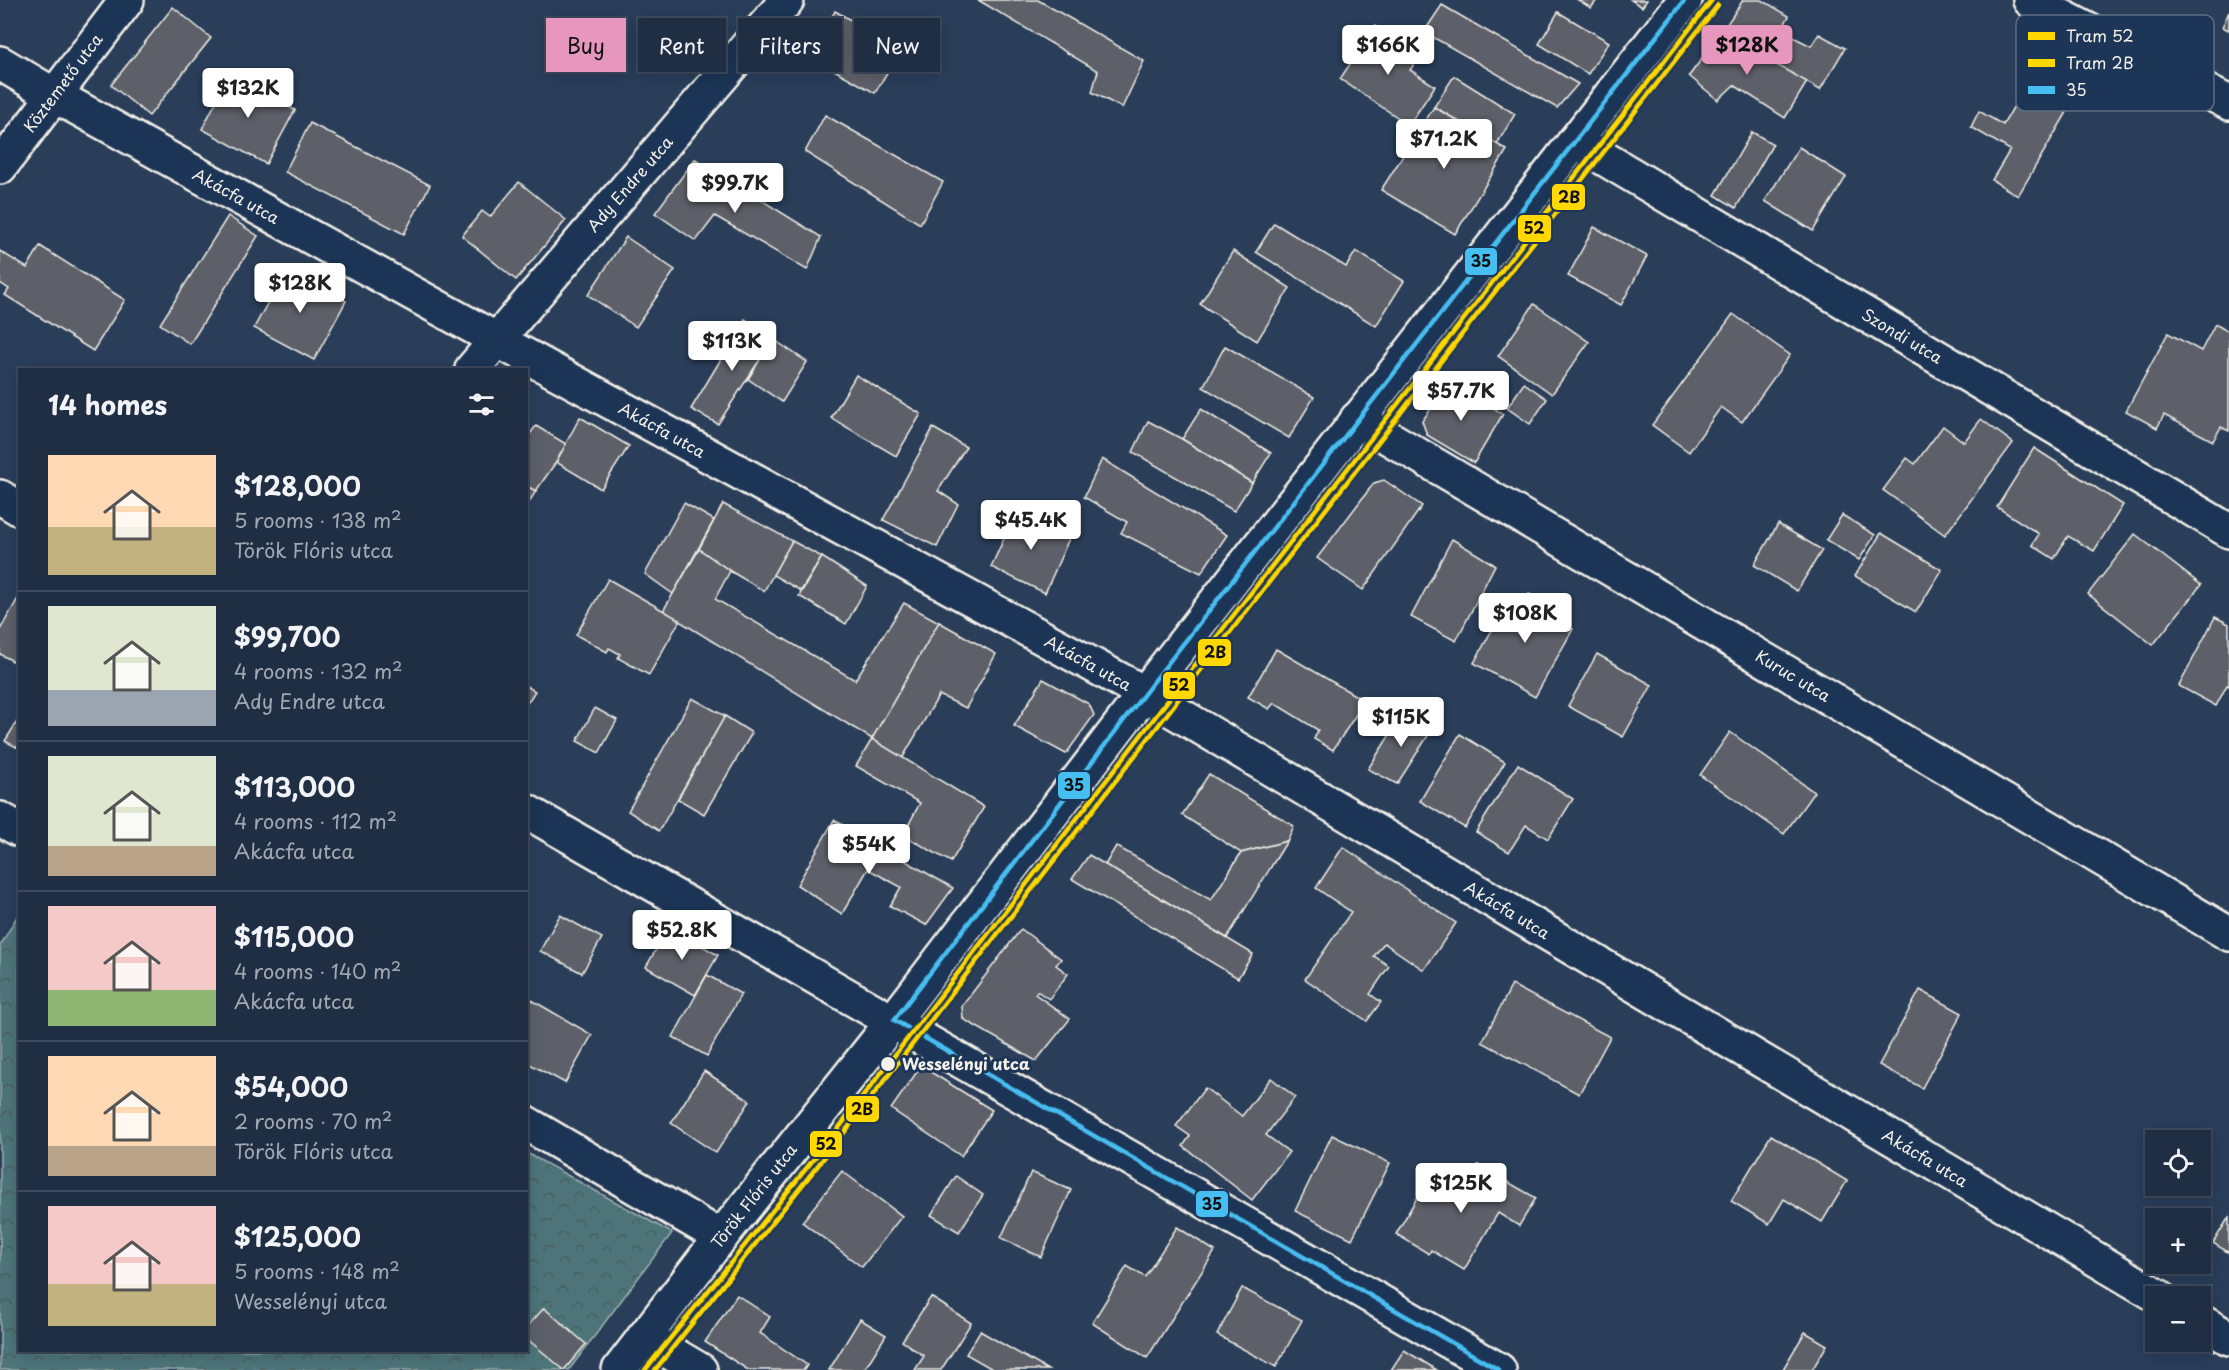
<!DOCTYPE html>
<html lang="en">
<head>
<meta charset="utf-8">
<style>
	body { margin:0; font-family:"Playpen Sans",sans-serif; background:#28364b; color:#f1f3f6; height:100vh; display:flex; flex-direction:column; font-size:22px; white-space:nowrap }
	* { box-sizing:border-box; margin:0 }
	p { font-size:20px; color:#a2a8b2 }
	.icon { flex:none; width:33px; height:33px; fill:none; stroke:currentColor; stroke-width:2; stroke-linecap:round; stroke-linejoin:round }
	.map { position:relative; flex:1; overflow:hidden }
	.side { position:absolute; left:18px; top:368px; width:510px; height:984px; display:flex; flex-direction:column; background:#202e44; border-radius:0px; box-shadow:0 3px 15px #0003,0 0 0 2px #3d4a5d }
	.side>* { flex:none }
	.banner { position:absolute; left:546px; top:18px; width:570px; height:54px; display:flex; gap:12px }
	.fabs { position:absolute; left:2145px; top:1130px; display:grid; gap:12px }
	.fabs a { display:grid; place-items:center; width:66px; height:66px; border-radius:0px; background:#202e44; box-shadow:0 3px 15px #0003,0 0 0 2px #3d4a5d; font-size:30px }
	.price { position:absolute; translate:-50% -51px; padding:0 14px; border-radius:6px; background:#fff; color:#222; font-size:20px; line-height:39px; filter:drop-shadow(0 2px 3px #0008) }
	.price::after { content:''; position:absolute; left:50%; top:36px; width:18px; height:14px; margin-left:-9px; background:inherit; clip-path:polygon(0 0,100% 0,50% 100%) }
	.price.active { background:#e797bd; color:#111 }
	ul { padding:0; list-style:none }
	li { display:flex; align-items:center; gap:18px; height:150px; padding:0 30px }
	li+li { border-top:2px solid #3d4a5d }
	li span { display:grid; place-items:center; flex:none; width:168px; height:120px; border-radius:0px; color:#555 }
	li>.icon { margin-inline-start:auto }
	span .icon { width:72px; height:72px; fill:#fffc; stroke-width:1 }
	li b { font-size:26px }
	h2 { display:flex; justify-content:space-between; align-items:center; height:72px; padding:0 30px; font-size:26px }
	.tag { padding:0 21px; border-radius:0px; background:#202e44; box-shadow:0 3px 15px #0003,0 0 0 2px #3d4a5d; font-size:21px; line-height:54px }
	.tag.active { background:#e797bd; color:#111 }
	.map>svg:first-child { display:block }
	.park { fill:url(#park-crowns); stroke:#a0b3b0; stroke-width:1.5 }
	.building { fill:#5d6168; stroke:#f4f1e8; stroke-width:1.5 }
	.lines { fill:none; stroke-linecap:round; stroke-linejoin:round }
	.street-casing { stroke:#f4f1e8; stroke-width:38 }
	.street { stroke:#1d3557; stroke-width:33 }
	.bus-1-casing { stroke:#1d3557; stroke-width:9 }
	.bus-1 { stroke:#46bef2; stroke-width:4.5 }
	.tram-1-casing { stroke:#1d3557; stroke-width:9 }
	.tram-2-casing { stroke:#1d3557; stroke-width:9 }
	.tram-1 { stroke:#ffd800; stroke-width:4.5 }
	.tram-2 { stroke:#ffd800; stroke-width:4.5 }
	.stop-dot { fill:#f4f1e8; stroke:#1d3557; stroke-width:2 }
	.labels { text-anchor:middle; stroke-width:6; stroke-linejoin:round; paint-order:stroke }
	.street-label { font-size:16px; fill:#f4f1e8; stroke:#1d3557 }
	.stop-label { font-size:16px; font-weight:bold; fill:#f4f1e8; stroke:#1d3557; text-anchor:start }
	.key { fill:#1d3557; stroke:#5e6d82; stroke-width:1.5 }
	.key-label { font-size:16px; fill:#f4f1e8 }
	.line-badge { stroke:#1d3557; stroke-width:2 }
	.pale-badge-label { font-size:16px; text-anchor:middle; font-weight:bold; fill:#111 }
</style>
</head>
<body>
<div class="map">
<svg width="2229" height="1370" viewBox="0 0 2229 1370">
	<defs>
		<pattern id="park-crowns" width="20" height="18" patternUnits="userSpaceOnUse" patternTransform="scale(1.5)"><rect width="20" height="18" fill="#4d7579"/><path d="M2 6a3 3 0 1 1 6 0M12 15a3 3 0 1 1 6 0" fill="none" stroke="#4b5c5d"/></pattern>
	</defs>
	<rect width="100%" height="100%" fill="#2a3e5a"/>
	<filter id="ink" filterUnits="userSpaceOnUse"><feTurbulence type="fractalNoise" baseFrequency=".0167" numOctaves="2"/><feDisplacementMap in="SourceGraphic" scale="12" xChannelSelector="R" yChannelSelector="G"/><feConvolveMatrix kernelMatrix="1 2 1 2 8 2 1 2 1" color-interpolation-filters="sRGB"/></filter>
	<g filter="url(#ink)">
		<polygon class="park" points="19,913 20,1350 526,1350 527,1153 672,1233 569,1370 0,1370 0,946"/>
		<g class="building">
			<polygon points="978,0 1038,0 1144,61 1122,108 1092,92 1098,71"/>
			<polygon points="1578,0 1597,0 1591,8"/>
			<polygon points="1631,0 1647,0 1642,7"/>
			<polygon points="1743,0 1762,0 1789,16 1781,31 1811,46 1819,34 1845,48 1820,90 1721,33"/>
			<polygon points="1442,5 1578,84 1557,108 1424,32"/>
			<polygon points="173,7 211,38 149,116 111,85"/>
			<polygon points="835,11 901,49 875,93 811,57"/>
			<polygon points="1558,12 1609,42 1588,74 1539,44"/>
			<polygon points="2229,12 2229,30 2222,27"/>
			<polygon points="1375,26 1420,56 1410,70 1435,86 1409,125 1340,79"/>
			<polygon points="1721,33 1807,82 1785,118 1734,85 1718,100 1689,76"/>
			<polygon points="2035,70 2077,95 2018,196 1992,180 2010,150 1971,127 1979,111 2003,125"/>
			<polygon points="230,75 295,110 266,164 202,129"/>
			<polygon points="1454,76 1515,114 1497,144 1434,107"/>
			<polygon points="1434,107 1507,150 1455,234 1381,190"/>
			<polygon points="825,115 943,182 920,224 805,152"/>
			<polygon points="310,123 430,185 404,234 285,172"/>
			<polygon points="1752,132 1773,144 1736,208 1715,195"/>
			<polygon points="1799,147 1846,177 1813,231 1765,201"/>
			<polygon points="695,159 821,237 807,270 715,216 696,241 655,213"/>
			<polygon points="519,182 566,220 516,280 462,236 482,211 490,217"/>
			<polygon points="228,216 258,236 190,344 160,324"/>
			<polygon points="1274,223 1346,267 1356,251 1404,281 1376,326 1256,252"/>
			<polygon points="1594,227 1647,256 1621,305 1568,276"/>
			<polygon points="626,237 675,270 636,327 588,295"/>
			<polygon points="40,246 125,300 93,351 5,295 9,289 0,283 0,251 27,268"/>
			<polygon points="1233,251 1290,288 1257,341 1200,304"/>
			<polygon points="286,269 346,301 314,360 254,328"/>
			<polygon points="1534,304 1589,342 1552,394 1498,356"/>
			<polygon points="1733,314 1790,355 1742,422 1721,407 1689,452 1652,425"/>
			<polygon points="745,319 773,339 718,424 691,409"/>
			<polygon points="2215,324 2229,332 2229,431 2221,427 2213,441 2164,415 2157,428 2126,411 2168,333 2201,351"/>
			<polygon points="773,339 807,362 782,402 748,379"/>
			<polygon points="1225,346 1314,397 1289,438 1203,387"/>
			<polygon points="856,375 921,414 896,456 831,418"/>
			<polygon points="1451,381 1503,414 1474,463 1427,435 1422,421"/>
			<polygon points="1524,383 1547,399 1530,424 1507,408"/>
			<polygon points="1201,409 1271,453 1252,483 1182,439"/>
			<polygon points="580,417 629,446 601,489 556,462"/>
			<polygon points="1981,419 2013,443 1945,535 1883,490 1907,458 1915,464 1943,426 1964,442"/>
			<polygon points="1148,421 1182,439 1252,483 1234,511 1133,452"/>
			<polygon points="536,426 566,444 556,462 536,491 526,486 526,439"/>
			<polygon points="933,428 966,447 938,491 958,504 937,547 883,520"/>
			<polygon points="2034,448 2123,505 2094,551 2068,536 2054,559 2032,545 2039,534 1997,507"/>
			<polygon points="1102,459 1227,535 1201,573 1121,533 1127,522 1084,497"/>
			<polygon points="1384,480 1422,506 1363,590 1317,558 1374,483"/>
			<polygon points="526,486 536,491 526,507"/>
			<polygon points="684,503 714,520 673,594 645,574"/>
			<polygon points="723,504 792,541 764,591 730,571 699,549"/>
			<polygon points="1018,508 1071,534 1045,593 991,567"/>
			<polygon points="1842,515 1875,535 1859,560 1826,540"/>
			<polygon points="1778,524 1822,550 1797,591 1754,565"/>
			<polygon points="1881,533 1942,570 1916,612 1855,576"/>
			<polygon points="2135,534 2201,585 2153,645 2088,594"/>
			<polygon points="1452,539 1495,565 1456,641 1411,617"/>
			<polygon points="792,541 822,557 801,591 773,575"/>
			<polygon points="699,549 730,571 715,599 855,680 904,603 939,622 872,739 663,611"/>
			<polygon points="822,557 867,586 846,624 799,596"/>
			<polygon points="608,579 680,620 649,675 618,658 620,654 609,648 607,652 576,635"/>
			<polygon points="1529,594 1564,614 1560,622 1573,629 1535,697 1474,663 1511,595 1525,602"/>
			<polygon points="20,595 20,665 0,654 0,630"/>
			<polygon points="2215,617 2229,624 2229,686 2227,685 2216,706 2179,686"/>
			<polygon points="939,622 996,654 966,708 939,695 902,759 872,739"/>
			<polygon points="1276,649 1365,701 1333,750 1314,739 1318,730 1274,703 1269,709 1248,697"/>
			<polygon points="1597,654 1652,685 1623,737 1568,706"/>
			<polygon points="1043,679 1089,704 1094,715 1066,754 1014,726"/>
			<polygon points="526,686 535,691 526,705"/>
			<polygon points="692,698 725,716 659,831 628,811"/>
			<polygon points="595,708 617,720 599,753 577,741"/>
			<polygon points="1405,711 1433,728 1397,784 1368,769"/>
			<polygon points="725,716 752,733 704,814 678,799"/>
			<polygon points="20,717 20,749 5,741"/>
			<polygon points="1730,732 1814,792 1784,834 1700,775"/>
			<polygon points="1460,734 1505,762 1465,828 1420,801"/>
			<polygon points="872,739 984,807 951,862 903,835 920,803 856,766"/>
			<polygon points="1518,764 1573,799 1548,839 1526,825 1509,852 1476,832"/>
			<polygon points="1209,774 1294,826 1287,841 1241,853 1182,815"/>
			<polygon points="834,820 953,888 926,925 890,906 901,887 868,869 842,914 797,885"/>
			<polygon points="1287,841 1227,938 1105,865 1116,846 1211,900 1241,853"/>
			<polygon points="1343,847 1456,923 1424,970 1384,943 1374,956 1389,966 1370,994 1381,1002 1367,1021 1305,979 1351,912 1316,888"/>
			<polygon points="1089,855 1253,954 1238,978 1072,879"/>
			<polygon points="560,915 602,938 582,973 540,951"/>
			<polygon points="669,927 718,955 695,995 646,967"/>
			<polygon points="1021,929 1061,959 1056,965 1068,974 1049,999 1037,991 1035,994 1070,1019 1036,1061 963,1019 962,1006"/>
			<polygon points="707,975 741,994 707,1056 673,1037"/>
			<polygon points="1512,985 1610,1037 1579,1094 1482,1042"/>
			<polygon points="1920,990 1962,1013 1922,1088 1879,1065"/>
			<polygon points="530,999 592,1035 565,1083 526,1062 526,1006"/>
			<polygon points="921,1066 992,1110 961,1156 891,1109"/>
			<polygon points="704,1071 750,1101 716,1153 671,1123"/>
			<polygon points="1271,1078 1295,1097 1266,1135 1289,1152 1252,1200 1183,1146 1190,1136 1176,1126 1205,1088 1242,1116"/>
			<polygon points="1332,1135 1390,1163 1352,1239 1295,1211"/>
			<polygon points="1771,1135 1847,1181 1822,1222 1784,1199 1769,1224 1731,1201"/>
			<polygon points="1478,1165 1536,1198 1519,1226 1498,1213 1464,1270 1431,1250 1429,1254 1396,1234 1433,1170 1465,1189"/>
			<polygon points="842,1171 902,1216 862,1267 802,1222"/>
			<polygon points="1031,1172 1071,1190 1041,1257 1001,1238"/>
			<polygon points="956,1176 983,1195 959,1232 931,1215"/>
			<polygon points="2229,1217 2229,1253 2213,1243"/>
			<polygon points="1177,1227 1215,1251 1147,1358 1092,1323 1127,1266 1145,1277"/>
			<polygon points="1242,1288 1302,1320 1276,1367 1217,1335"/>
			<polygon points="737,1295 770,1317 760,1333 807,1365 804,1370 748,1370 705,1342"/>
			<polygon points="931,1297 971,1323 941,1370 915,1370 924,1356 902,1341"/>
			<polygon points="544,1308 586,1344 564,1370 526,1338 526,1328"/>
			<polygon points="860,1319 886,1335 864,1370 829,1370"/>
			<polygon points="980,1331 1048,1370 994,1370 966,1354"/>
			<polygon points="1805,1332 1827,1345 1812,1370 1785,1370 1783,1369"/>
			<polygon points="1404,1350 1437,1370 1391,1370"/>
		</g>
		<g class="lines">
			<defs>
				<g id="street">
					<polyline points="2030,0 2229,103"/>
					<polyline points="0,63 54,95 497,340 1133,687 2158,1296"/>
					<polyline points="1575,141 2229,531"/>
					<polyline points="0,167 127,0"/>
					<polyline points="472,369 787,0"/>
					<polyline points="1357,419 2229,934"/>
					<polyline points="0,497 20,509"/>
					<polyline points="526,811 1499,1370"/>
					<polyline points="0,819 20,830"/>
					<polyline points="526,1123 721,1237"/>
					<polyline points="2200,1321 2229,1338"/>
					<polyline points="644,1337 700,1370"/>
					<polyline points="619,1370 721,1237 894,1020 1144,694 1685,0"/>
				</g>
			</defs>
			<use href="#street" class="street-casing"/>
			<use href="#street" class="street"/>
			<defs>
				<polyline id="bus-1" points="1499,1370 894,1020 1144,694 1685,0"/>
			</defs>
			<use href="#bus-1" class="bus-1-casing"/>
			<use href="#bus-1" class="bus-1"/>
			<defs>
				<polyline id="tram-1" points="645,1370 841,1125 1229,621 1712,0"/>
				<polyline id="tram-2" points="655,1370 847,1129 1235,626 1718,5"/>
			</defs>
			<use href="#tram-1" class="tram-1-casing"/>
			<use href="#tram-2" class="tram-2-casing"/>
			<use href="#tram-1" class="tram-1"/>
			<use href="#tram-2" class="tram-2"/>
		</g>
	</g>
	<circle class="stop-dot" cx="888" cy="1064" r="8"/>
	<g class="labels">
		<g class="street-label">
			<text transform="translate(63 83) rotate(-53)" y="6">Köztemető utca</text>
			<text transform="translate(630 184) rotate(-49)" y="6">Ady Endre utca</text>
			<text transform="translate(236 196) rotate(29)" y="6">Akácfa utca</text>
			<text transform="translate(1902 336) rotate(31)" y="6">Szondi utca</text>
			<text transform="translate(662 430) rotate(29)" y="6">Akácfa utca</text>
			<text transform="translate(1088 663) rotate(29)" y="6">Akácfa utca</text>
			<text transform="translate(1793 676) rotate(31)" y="6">Kuruc utca</text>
			<text transform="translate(1507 910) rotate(31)" y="6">Akácfa utca</text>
			<text transform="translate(1925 1158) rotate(31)" y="6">Akácfa utca</text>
			<text transform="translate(754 1196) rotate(-52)" y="6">Török Flóris utca</text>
		</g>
		<g class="stop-label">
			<text x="902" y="1070">Wesselényi utca</text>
		</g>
	</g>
	<rect x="2016" y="15" width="198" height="96" rx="9" class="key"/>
	<rect x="2028" y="32" width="27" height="8" fill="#ffd800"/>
	<rect x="2028" y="59" width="27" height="8" fill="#ffd800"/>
	<rect x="2028" y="86" width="27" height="8" fill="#46bef2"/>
	<g class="key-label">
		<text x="2066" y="42">Tram 52</text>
		<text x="2066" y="69">Tram 2B</text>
		<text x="2066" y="96">35</text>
	</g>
	<g class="line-badge">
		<rect x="1551" y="183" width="35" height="28" rx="6" fill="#ffd800"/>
		<rect x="1517" y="214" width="35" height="29" rx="6" fill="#ffd800"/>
		<rect x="1464" y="247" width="34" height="29" rx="6" fill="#46bef2"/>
		<rect x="1197" y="638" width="35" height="29" rx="6" fill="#ffd800"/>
		<rect x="1162" y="671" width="34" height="29" rx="6" fill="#ffd800"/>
		<rect x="1057" y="771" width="34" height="29" rx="6" fill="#46bef2"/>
		<rect x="845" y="1095" width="35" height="28" rx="6" fill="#ffd800"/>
		<rect x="809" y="1130" width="34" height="28" rx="6" fill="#ffd800"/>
		<rect x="1195" y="1190" width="34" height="28" rx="6" fill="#46bef2"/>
	</g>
	<g class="pale-badge-label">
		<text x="1569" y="203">2B</text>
		<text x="1534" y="234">52</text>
		<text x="1481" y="267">35</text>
		<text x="1215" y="658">2B</text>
		<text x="1179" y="691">52</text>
		<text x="1074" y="791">35</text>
		<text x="862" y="1115">2B</text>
		<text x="826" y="1150">52</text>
		<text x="1212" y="1210">35</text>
	</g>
</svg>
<div class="fabs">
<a><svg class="icon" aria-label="locate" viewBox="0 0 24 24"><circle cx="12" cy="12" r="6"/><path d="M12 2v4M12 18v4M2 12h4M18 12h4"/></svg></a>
<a>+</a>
<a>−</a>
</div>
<b class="price" style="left:1388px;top:76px">$166K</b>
<b class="price active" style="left:1747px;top:76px">$128K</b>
<b class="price" style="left:248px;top:119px">$132K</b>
<b class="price" style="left:1444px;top:170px">$71.2K</b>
<b class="price" style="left:735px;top:214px">$99.7K</b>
<b class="price" style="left:300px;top:314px">$128K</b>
<b class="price" style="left:732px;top:372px">$113K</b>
<b class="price" style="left:1461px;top:422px">$57.7K</b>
<b class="price" style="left:1031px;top:551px">$45.4K</b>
<b class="price" style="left:1525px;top:644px">$108K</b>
<b class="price" style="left:1401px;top:748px">$115K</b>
<b class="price" style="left:869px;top:875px">$54K</b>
<b class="price" style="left:682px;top:961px">$52.8K</b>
<b class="price" style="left:1461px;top:1214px">$125K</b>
<div class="banner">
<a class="tag active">Buy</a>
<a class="tag">Rent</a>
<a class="tag">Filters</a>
<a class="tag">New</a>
</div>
<section class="side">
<h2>14 homes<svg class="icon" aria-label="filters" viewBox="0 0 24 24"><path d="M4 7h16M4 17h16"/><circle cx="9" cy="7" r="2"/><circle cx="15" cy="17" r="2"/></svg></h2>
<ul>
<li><span style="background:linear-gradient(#ffd9b3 60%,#c2b280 0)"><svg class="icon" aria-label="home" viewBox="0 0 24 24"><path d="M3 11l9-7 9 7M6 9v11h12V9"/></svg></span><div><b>$128,000</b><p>5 rooms · 138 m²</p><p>Török Flóris utca</p></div></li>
<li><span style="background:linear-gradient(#dfe7d0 70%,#9aa5b1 0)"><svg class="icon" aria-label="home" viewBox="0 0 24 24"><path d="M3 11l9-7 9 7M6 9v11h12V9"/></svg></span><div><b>$99,700</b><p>4 rooms · 132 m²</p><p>Ady Endre utca</p></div></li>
<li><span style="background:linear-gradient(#dfe7d0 75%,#b9a48a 0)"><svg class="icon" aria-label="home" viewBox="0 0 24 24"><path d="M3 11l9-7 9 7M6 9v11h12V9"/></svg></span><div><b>$113,000</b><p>4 rooms · 112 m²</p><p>Akácfa utca</p></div></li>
<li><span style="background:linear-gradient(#f6c9c9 70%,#8fb573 0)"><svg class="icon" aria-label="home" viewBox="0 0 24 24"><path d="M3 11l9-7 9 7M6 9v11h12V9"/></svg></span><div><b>$115,000</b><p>4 rooms · 140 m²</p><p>Akácfa utca</p></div></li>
<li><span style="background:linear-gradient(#ffd9b3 75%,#b9a48a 0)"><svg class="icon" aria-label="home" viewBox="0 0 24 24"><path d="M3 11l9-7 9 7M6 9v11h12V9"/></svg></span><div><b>$54,000</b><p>2 rooms · 70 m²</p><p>Török Flóris utca</p></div></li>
<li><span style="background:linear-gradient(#f6c9c9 65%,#c2b280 0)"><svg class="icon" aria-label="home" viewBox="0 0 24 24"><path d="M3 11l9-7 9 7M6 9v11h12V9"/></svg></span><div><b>$125,000</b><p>5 rooms · 148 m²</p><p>Wesselényi utca</p></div></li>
</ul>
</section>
</div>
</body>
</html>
